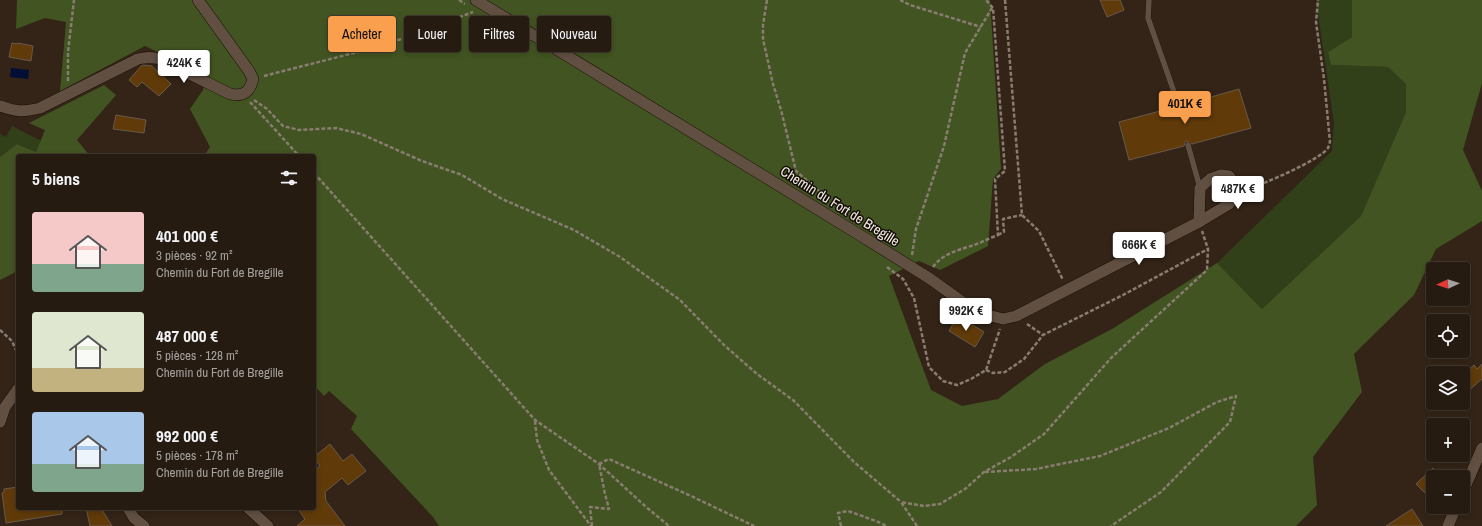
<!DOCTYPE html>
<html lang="fr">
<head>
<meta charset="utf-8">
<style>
	body { margin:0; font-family:"Archivo Narrow",sans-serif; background:#2e241a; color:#f1f3f6; height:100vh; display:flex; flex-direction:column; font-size:15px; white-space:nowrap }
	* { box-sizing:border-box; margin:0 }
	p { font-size:13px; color:#a4a19f }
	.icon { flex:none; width:22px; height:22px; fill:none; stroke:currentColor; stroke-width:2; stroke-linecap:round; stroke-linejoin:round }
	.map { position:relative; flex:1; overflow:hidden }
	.panel { position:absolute; left:16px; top:154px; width:300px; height:356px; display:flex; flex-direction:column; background:#261b11; border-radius:4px; box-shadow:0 2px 6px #0003,0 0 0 1px #423931 }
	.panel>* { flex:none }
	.top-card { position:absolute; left:328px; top:16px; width:380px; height:36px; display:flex; gap:8px }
	.needle { width:26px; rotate:267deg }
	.buttons { position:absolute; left:1426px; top:262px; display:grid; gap:8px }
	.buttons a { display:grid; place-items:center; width:44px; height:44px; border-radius:4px; background:#261b11; box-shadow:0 2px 6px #0003,0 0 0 1px #423931; font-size:20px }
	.price { position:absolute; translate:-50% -34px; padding:0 9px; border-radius:4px; background:#fff; color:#222; font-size:13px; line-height:26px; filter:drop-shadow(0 1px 2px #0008) }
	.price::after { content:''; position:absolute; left:50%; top:24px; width:12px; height:9px; margin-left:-6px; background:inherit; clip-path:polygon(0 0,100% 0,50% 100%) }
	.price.active { background:#fa9f4e; color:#111 }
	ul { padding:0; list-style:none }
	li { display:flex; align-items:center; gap:12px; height:100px; padding:0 16px }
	li span { display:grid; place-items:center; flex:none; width:112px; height:80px; border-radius:4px; color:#555 }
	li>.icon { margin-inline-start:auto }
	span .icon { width:48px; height:48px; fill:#fffc; stroke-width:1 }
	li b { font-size:17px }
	h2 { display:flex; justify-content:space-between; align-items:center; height:48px; padding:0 16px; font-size:17px }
	.chip { padding:0 14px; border-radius:4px; background:#261b11; box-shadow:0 2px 6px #0003,0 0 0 1px #423931; font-size:14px; line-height:36px }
	.chip.active { background:#fa9f4e; color:#111 }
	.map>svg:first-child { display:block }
	.green { fill:#32401a }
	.forest { fill:#415421 }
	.water { fill:#020e35 }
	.building { fill:#603a09; stroke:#695949 }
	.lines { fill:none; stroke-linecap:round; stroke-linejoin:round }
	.lane-casing { stroke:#1a0d03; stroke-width:6 }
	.street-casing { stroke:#1a0d03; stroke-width:12 }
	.path { stroke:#897c71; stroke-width:2.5; stroke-dasharray:4 2; stroke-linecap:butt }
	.lane { stroke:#615042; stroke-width:5.5 }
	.street { stroke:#615042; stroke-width:11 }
	.labels { text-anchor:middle; stroke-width:3; stroke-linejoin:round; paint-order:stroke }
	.street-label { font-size:14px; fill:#f6ece3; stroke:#150f09 }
</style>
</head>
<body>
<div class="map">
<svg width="1482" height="526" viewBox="0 0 1482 526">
	<rect width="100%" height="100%" fill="#332417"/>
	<g class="green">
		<polygon points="1316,0 1352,0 1352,37 1328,52 1331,65 1388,67 1406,83 1406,112 1361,216 1262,309 1217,263 1332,151 1334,123"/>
		<polygon points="12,126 41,141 36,152 17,144 0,157 0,134 6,137"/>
	</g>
	<g class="forest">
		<polygon points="17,0 990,0 1001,169 993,179 988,246 940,270 919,261 889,276 931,390 962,406 998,399 1045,364 1112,329 1217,263 1262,309 1361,216 1406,112 1406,84 1388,67 1331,65 1328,52 1352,37 1352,0 1482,0 1482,83 1463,150 1482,191 1482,221 1436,249 1414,295 1354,354 1362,392 1313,457 1317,505 1296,526 439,526 433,517 351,429 357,416 329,391 324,396 314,385 314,156 204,156 210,147 190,109 203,90 207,75 145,46 60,91 66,22 45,18 16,29"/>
		<polygon points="104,85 116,95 77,140 90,156 18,156 18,271 0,280 0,157 17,144 36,152 45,130 29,123"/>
	</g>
	<polygon class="water" points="11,68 29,70 28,79 10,77"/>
	<g class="building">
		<polygon points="1100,0 1120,0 1124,10 1107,17"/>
		<polygon points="12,43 17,44 18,43 33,46 31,61 9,57"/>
		<polygon points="142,65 152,66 171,84 159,96 142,82 137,87 129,80"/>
		<polygon points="1239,89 1251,128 1192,144 1187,141 1185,142 1184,146 1129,160 1119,122 1175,107 1177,109 1180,110 1182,108 1183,105"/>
		<polygon points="116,115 146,120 144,133 113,129"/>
		<polygon points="959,317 984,332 975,347 949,331 955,320"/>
		<polygon points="1482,364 1482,379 1468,391 1463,385 1463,375 1474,365 1477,369"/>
		<polygon points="330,444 343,461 352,454 366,471 348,485 342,478 325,492 326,501 345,526 297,526 305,519 297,508 314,508 314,471 320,466 314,457"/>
		<polygon points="1433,468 1433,501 1416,484"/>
		<polygon points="18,487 18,508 62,508 62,514 6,523 2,493 4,492 4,489"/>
		<polygon points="86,508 101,508 112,526 90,526"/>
		<polygon points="1412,509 1423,526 1386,526"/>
	</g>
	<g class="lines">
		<defs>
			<g id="lane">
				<polyline points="1149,0 1148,18 1179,106"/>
				<polyline points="1188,145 1200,188"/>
			</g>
			<g id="street">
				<polyline points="476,0 855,232 929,278 968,306 988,315 1003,319 1016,316 1199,222"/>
				<path d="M0,106c16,6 23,6 40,2l98,-49c8,-2 14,-2 22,0l70,35c13,3 20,-2 23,-15l-4,-8 -51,-71"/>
				<polygon points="1221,175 1229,176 1235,184 1237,192 1229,204 1199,222 1200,188 1210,179"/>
				<polyline points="0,422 5,407 18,389"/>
				<polyline points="1463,492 1482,448"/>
				<polyline points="128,508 134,518 144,526"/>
				<polyline points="248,508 268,526"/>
				<polyline points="1448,526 1456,507"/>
			</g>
		</defs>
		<use href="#lane" class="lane-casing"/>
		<use href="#street" class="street-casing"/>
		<g class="path">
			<polyline points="459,0 465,4"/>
			<polyline points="767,0 763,25 763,39 773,84 781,110 796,171 835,205"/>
			<polyline points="900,0 910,5 981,27"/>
			<polyline points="1005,0 1022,215 1039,231 1063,280"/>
			<polyline points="264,76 385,45 473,12"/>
			<polyline points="68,81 68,52 74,0"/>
			<polyline points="254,100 267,109 283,126 299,130 336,128 361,134 422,161 462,175 502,199 574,230 620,257 680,300 724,345 757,374 793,400 854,462 901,502"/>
			<polyline points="250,102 299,156"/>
			<polyline points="314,173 535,420 599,464 645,506 669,526"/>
			<path d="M1247,189c15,-4 73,-29 81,-41 1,-2 1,-4 2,-6l-6,-63 -8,-57 2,-22"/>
			<polyline points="998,235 1004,232 1003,219 1022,215"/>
			<polyline points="912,255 916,229 944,146 965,53 992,8"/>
			<polyline points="887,267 903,279 914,298 929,367 943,381 957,385 971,379 986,370 1000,329"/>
			<path d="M933,267c10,-14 26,-17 41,-22 8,-3 16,-7 24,-10l-3,-56 10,-8 -12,-163 -7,-8"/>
			<polyline points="1027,324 1043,335"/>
			<polyline points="0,330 12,341 18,355"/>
			<polyline points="986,370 993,373 1005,372 1024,359 1043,335 1123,295 1208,249"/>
			<polyline points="535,421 537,440 549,470 591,526"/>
			<polyline points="985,472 1036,469 1100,456 1169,428 1217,402 1236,396 1230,422 1161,492 1111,526"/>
			<polyline points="592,526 590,507 609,509 605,494 599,464 609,459 691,496 754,526"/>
			<polyline points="841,526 838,513 848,511 876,521 887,526"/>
			<polyline points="917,526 901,502 924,506 940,504 965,489 984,472 1011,457 1044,434 1111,358 1207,270 1208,249 1202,231"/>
		</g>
		<use href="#lane" class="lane"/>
		<use href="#street" class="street"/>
	</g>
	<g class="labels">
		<g class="street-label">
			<text transform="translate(840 206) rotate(32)" y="5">Chemin du Fort de Bregille</text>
		</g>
	</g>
</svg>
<div class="buttons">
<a><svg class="needle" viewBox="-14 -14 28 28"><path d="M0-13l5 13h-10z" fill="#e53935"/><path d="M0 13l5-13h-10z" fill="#a4a19f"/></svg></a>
<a><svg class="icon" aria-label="locate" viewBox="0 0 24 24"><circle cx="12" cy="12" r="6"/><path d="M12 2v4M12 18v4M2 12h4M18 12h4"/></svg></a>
<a><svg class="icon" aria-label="layers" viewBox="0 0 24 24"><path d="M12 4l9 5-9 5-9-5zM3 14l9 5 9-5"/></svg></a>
<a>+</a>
<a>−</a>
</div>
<b class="price" style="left:184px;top:84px">424K €</b>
<b class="price active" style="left:1185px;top:125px">401K €</b>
<b class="price" style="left:1238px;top:210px">487K €</b>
<b class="price" style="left:1139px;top:266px">666K €</b>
<b class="price" style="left:966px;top:332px">992K €</b>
<div class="top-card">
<a class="chip active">Acheter</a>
<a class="chip">Louer</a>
<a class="chip">Filtres</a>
<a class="chip">Nouveau</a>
</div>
<section class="panel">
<h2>5 biens<svg class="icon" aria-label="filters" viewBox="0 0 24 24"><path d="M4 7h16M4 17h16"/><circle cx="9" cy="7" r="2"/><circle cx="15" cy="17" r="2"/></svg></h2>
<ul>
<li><span style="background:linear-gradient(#f6c9c9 65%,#7fa58c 0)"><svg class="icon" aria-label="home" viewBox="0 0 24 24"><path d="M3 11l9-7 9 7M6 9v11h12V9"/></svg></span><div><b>401 000 €</b><p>3 pièces · 92 m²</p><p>Chemin du Fort de Bregille</p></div></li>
<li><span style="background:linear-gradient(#dfe7d0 70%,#c2b280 0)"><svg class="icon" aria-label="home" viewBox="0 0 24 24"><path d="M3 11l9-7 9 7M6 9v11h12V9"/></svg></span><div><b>487 000 €</b><p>5 pièces · 128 m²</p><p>Chemin du Fort de Bregille</p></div></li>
<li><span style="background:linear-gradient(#a9c7e8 65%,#7fa58c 0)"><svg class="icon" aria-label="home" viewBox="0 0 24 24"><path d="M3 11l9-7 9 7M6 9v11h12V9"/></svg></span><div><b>992 000 €</b><p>5 pièces · 178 m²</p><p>Chemin du Fort de Bregille</p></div></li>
</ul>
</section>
</div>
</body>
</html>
